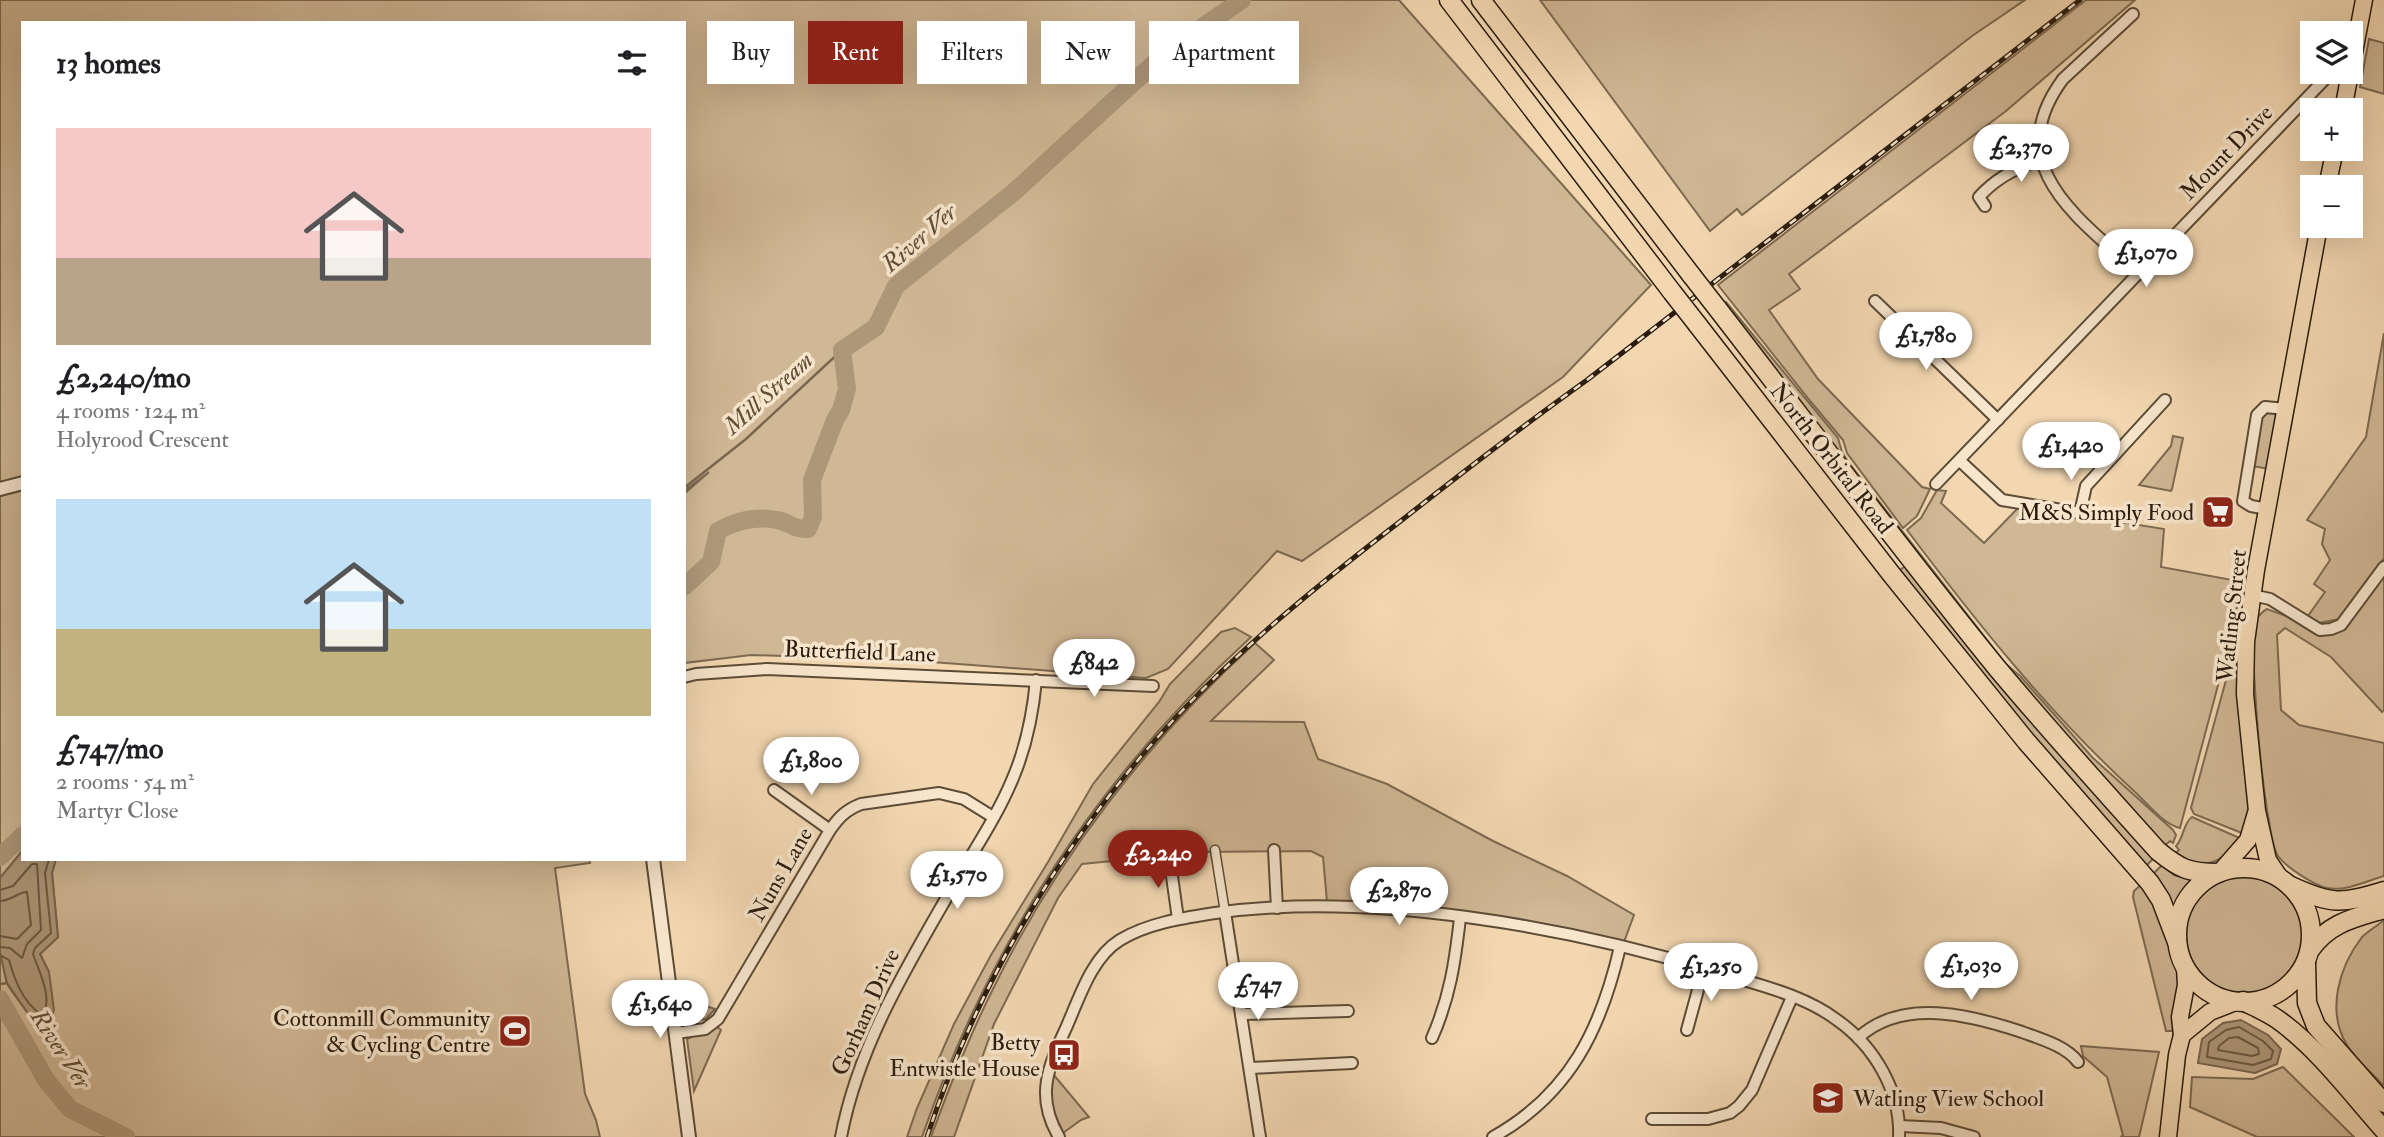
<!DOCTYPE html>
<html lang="en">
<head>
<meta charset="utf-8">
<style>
	body { margin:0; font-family:"IM FELL Double Pica",serif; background:#f6f6f6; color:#202124; height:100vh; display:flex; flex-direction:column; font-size:26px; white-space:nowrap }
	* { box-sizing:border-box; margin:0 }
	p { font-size:23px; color:#757577 }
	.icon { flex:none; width:38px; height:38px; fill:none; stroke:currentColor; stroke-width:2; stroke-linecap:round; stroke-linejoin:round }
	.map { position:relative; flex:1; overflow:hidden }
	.sheet { position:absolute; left:21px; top:21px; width:665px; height:840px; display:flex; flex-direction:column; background:#fff; border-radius:0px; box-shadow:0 7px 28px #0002 }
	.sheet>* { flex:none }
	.hud { position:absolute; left:707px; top:21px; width:665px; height:63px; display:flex; gap:14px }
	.controls { position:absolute; left:2300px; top:21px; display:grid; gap:14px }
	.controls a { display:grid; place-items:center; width:63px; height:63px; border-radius:0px; background:#fff; box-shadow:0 7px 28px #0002; font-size:35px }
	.price { position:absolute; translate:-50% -60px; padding:0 16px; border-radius:24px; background:#fff; color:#222; font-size:23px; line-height:46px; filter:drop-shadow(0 2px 4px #0008) }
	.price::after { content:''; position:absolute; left:50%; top:42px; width:21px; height:16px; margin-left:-10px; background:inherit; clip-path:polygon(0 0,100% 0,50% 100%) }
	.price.active { background:#8f2418; color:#fff }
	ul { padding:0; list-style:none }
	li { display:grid; align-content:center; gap:14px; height:371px; padding:0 35px }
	li span { display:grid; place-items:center; height:217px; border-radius:0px; color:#555 }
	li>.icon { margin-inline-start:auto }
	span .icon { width:126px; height:126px; fill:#fffc; stroke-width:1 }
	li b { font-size:30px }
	h2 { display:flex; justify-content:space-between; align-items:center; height:84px; padding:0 35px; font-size:30px }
	.chip { padding:0 24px; border-radius:0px; background:#fff; box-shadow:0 7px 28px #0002; font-size:24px; line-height:63px }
	.chip.active { background:#8f2418; color:#fff }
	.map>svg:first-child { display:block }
	.green { fill:#d0b795; stroke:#7d6a51; stroke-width:2 }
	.water { fill:#ae9779; stroke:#79664e; stroke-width:2 }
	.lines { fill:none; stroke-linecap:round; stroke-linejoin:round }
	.shore { stroke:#6c5a43; stroke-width:2 }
	.stream { stroke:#79664e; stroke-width:2.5 }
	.river { stroke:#ae9779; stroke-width:18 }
	.pedestrian-casing { stroke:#5c4b36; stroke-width:11 }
	.minor-casing { stroke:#5c4b36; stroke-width:14 }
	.tertiary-casing { stroke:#5c4b36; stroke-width:16 }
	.primary-casing { stroke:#2a1c0d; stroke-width:19 }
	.trunk-casing { stroke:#2a1c0d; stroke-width:21 }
	.pedestrian { stroke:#f7e5cc; stroke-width:8 }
	.minor { stroke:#f7e5cc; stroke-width:10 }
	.tertiary { stroke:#f7e5cc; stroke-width:12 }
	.primary { stroke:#f2d7b1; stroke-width:16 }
	.trunk { stroke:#f2d7b1; stroke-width:18 }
	.rail-casing { stroke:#2a1c0d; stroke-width:5 }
	.rail { stroke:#f7e5cc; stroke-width:2.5; stroke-dasharray:8; stroke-linecap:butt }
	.trunk-bridge-casing { stroke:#2a1c0d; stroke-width:21; stroke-linecap:butt }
	.trunk-bridge { stroke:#f2d7b1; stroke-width:18 }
	.labels { text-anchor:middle; stroke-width:7; stroke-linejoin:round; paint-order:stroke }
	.street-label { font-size:23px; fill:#2a1c0d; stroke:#f7e5cc }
	.poi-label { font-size:23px; fill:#2a1c0d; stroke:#f7e5cc; text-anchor:end }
	.water-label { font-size:24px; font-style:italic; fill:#5f4d38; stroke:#f7e5cc }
</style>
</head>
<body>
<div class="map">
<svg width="2384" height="1137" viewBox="0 0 2384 1137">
	<rect width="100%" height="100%" fill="#f2d7b1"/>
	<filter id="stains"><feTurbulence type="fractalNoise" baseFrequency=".00286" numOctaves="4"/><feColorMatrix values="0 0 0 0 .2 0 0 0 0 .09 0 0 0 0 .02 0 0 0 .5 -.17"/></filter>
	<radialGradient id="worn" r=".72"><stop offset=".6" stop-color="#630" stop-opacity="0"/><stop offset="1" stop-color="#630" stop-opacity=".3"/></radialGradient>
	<g class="green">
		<polygon points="0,0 1399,0 1651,285 1563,377 1302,561 1277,551 1168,669 1146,678 905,660 751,655 684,663 684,494 709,472 684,491 684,23 23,23 23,850 0,878"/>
		<polygon points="1540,0 2025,0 1972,36 1742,215 1737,209 1710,231"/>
		<polygon points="2086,0 2135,0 2006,111 1789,274 1800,289 1769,310 1818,379 1922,487 1930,489 1917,516 1903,528 1847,453 1843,440 1811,402 1718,285"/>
		<polygon points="2369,39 2384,43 2384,94 2360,87"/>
		<polygon points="1726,302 1838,438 1842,452 1849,463 2006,664 2020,676 2093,758 2173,830 2176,835 2173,843 2170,841 2163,847 2013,678 1722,305"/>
		<polygon points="2384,333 2384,558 2339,619 2319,623 2308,616 2325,592 2314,584 2330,560 2322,544 2325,529 2307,520 2366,437"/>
		<polygon points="2272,410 2279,415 2270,469 2252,466 2262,413"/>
		<polygon points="2173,436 2183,438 2172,489 2171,491 2139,485 2171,446"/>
		<path d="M1937,490l9,1 -5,12 43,40 36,-37 144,23 -3,38 77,14 1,17 -10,46 -49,184c-17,-4 -32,-24 -45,-36 -86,-79 -158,-169 -228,-262l14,-12z"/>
		<polygon points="1908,564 2155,857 2145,867 2099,817 1896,573"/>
		<path d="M2384,576v134l-2,2 -51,-55 -46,-29 -8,7 4,75 18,15 85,18v133c-17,5 -39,16 -57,12 -12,-2 -41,-21 -49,-32 -7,-11 -8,-33 -11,-46 -8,-52 -11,-102 -14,-154 -1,-18 -3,-38 14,-47l27,10 23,15h16l11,-5z"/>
		<path d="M1235,628l16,9c-152,139 -262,306 -329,500h-15l10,-29 37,-84 37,-69 57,-93 45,-78 66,-82 11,-18 51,-52z"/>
		<path d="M1255,643l19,17 -63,61 93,1 14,37 69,25 106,57 74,35 67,39 -10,27 -158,-31 -139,-9 -4,-45 -12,-6 -108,1 -121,12 -24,34 -64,126 -40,113h-23c19,-52 39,-103 64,-152 63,-129 155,-246 260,-342z"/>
		<polygon points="2239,644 2240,719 2250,801 2247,835 2194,814 2191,808 2235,647"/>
		<path d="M2192,817l52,23c-25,22 -37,32 -70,15l5,-5 -3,-4c8,-8 7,-23 16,-29z"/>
		<path d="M56,859h533l1,4 -35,5 30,226 11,26 4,17h-600v-184c5,10 3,23 8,32 11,19 26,32 37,50l4,-63 -9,-18 18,-17 -6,-64z"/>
		<polygon points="2162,865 2174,875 2193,880 2182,895 2174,912 2152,875"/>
		<circle cx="2245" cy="934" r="59"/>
		<path d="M2144,882c17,34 39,71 35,111 -1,13 -4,26 -7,38h-6l-33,-134 1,-6z"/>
		<path d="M2384,920v166c-12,-13 -28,-26 -37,-41 -21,-34 -8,-78 15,-108 6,-6 15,-11 22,-17z"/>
		<polygon points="681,998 715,1009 706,1019 685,1023"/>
		<polygon points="716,1026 721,1030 694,1091 687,1039"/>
		<polygon points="2081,1046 2159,1052 2139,1137 2121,1137 2123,1135 2107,1077 2083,1056"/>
		<polygon points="2283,1067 2354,1137 2257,1137 2190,1107 2192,1077 2253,1079"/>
		<polygon points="1053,1074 1089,1117 1081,1120 1063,1133 1050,1104"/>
	</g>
	<g class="water">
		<polygon points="23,850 23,859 56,859 52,873 58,937 40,954 49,972 54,1010 45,1036 37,1021 27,1012 7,983 0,953 0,878"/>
		<polygon points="2241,1020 2268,1035 2281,1049 2277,1064 2255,1073 2198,1063 2202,1039 2223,1023"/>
	</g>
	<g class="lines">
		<g class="shore">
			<polyline points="0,890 13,886 32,864 37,864 41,930 27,944 22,958 10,948 0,947"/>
			<path d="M0,901c11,0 20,-10 27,-9l4,33 -14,14 -17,-3"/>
			<path d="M0,955l9,5c6,21 13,40 31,54h4c8,-19 -5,-42 -11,-60l2,-6 16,-15 -6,-60 4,-14"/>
			<polygon points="2239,1027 2263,1041 2273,1051 2271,1059 2253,1065 2207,1057 2209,1042 2226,1030"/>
			<polygon points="2238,1037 2258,1048 2259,1054 2252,1056 2218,1050 2219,1046 2229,1038"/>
		</g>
		<g class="stream">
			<polyline points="684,488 746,439 842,350"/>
			<polyline points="0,984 7,983"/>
		</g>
		<g class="river">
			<path d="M684,587l27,-25 7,-31c17,-10 38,-15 59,-11 13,2 16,10 31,9l5,-12 -1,-37 23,-60 6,-10 6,-21 -5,-39 34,-23 20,-41 118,-94 156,-143 72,-49"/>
			<polyline points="0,857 23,835"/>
			<polyline points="0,999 46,1080 70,1109 126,1137"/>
		</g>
		<defs>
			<polyline id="pedestrian" points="1215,850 1225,912"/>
			<g id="minor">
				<path d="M2133,14l-70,65c-65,88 18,140 76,195"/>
				<path d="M1985,206l-6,-9c17,-19 38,-30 62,-37"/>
				<polyline points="1875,301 1998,420"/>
				<polyline points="1960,461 2002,500 2080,513 2086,486 2165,400"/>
				<polyline points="1936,484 2326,78 2332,75 2350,77"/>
				<polyline points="2268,509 2251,506 2243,501 2257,415 2265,407 2286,409"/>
				<polyline points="2252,595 2270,599 2320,630 2331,629 2341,625 2384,567"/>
				<polyline points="684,677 696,674 767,669 1153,686"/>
				<polyline points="774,790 830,830"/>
				<polyline points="1274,850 1277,908"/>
				<polyline points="1169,855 1178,919"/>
				<polyline points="1225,912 1260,1137"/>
				<polyline points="1241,1014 1348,1011"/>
				<polyline points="1687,1030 1704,968"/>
				<path d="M676,1033l29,-4 13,-10 112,-189c9,-13 16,-20 31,-26l78,-11 25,6 29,18"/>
				<path d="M1432,1038c18,-41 23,-76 28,-120"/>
				<path d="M1858,1038c44,-41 113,-23 164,-6 19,7 44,14 56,30"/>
				<polyline points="1250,1068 1352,1063"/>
				<polyline points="1652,1119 1708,1119 1730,1113 1739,1106 1752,1090 1792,997"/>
				<polyline points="1900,1126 1941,1128 1974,1137"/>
				<path d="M841,1137c17,-90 65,-169 110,-247 21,-37 46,-73 62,-112 13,-31 20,-65 23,-98"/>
				<path d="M1059,1137c-24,-40 -11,-70 7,-109 13,-29 25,-70 54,-88 28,-17 63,-22 95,-27 157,-22 355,14 505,60 39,12 84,22 117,47 37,26 64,71 62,117"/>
				<path d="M1493,1137c77,-43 108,-108 127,-190"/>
			</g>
			<g id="tertiary">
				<polyline points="0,489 23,483"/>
				<polyline points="653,859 689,1137"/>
			</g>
			<g id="primary">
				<polyline points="2343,110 2364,0"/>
				<polyline points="2327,187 2335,149"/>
				<polyline points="2220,872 2248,840 2256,813"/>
				<polyline points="2280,878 2268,860 2257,811 2245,694 2246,642 2256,570 2319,226"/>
				<polyline points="2182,1035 2210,1012 2238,1001"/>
				<polyline points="2168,1137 2177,1055 2182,1035 2180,1017 2186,985 2185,967"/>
			</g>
			<g id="trunk">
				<polyline points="1449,0 1672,292"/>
				<polyline points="1481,0 1692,276"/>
				<path d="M1717,308c93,120 184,242 280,360 52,62 106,122 161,183 22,18 31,22 60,22"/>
				<polyline points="1697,324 1892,575 2026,741 2150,883 2161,900 2177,942"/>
				<circle cx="2244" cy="935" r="67"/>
				<path d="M2291,886c41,19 50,18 93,5"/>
				<path d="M2310,950c18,-27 44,-32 74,-41"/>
				<polyline points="2306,963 2307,1003 2316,1026 2384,1103"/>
				<path d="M2243,1001c12,6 24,11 34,18 41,29 74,74 107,111"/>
			</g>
		</defs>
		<use href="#pedestrian" class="pedestrian-casing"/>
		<use href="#minor" class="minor-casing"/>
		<use href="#tertiary" class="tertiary-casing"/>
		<use href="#primary" class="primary-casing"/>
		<use href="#trunk" class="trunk-casing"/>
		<use href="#pedestrian" class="pedestrian"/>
		<use href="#minor" class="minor"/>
		<use href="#tertiary" class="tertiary"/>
		<use href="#primary" class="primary"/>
		<use href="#trunk" class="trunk"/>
		<defs>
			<path id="rail" d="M927,1137c51,-156 140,-304 252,-423 68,-72 144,-133 223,-194 61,-48 122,-95 185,-140l493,-380"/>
		</defs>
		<use href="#rail" class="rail-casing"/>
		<use href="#rail" class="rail"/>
		<defs>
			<g id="trunk-bridge">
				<polyline points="1692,276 1717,308"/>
				<polyline points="1672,292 1697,324"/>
			</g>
		</defs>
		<use href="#trunk-bridge" class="trunk-bridge-casing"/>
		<use href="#trunk-bridge" class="trunk-bridge"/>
	</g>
	<defs>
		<symbol id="supermarket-square" viewBox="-11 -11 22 22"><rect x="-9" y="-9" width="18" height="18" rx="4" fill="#8f2418" stroke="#f7e5cc"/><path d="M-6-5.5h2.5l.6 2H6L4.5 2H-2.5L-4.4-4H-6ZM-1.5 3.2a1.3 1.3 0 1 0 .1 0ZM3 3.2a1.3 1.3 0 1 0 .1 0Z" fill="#fff"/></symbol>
		<symbol id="stadium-square" viewBox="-11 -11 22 22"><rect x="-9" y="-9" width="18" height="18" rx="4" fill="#8f2418" stroke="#f7e5cc"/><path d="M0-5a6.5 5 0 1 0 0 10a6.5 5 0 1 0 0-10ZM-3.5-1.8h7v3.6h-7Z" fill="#fff"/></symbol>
		<symbol id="bus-square" viewBox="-11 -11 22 22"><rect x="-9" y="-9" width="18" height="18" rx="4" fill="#8f2418" stroke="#f7e5cc"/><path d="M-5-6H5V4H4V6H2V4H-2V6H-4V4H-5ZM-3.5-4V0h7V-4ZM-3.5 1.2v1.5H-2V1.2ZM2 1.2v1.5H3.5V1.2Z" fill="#fff"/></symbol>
		<symbol id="school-square" viewBox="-11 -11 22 22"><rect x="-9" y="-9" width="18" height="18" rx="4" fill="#8f2418" stroke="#f7e5cc"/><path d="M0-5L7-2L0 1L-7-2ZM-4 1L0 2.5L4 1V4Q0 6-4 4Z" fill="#fff"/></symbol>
	</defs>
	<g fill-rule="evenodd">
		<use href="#supermarket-square" x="2199" y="493" width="38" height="38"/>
		<use href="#stadium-square" x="496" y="1012" width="38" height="38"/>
		<use href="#bus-square" x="1045" y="1036" width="38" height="38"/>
		<use href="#school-square" x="1809" y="1079" width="38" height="38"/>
	</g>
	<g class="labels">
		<g class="street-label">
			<text transform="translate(2226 152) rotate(-46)" y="8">Mount Drive</text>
			<text transform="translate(1832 458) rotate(52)" y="8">North Orbital Road</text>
			<text transform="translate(2231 616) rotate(-84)" y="8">Watling Street</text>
			<text transform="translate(860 651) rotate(2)" y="8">Butterfield Lane</text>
			<text transform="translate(780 874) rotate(-60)" y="8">Nuns Lane</text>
			<text transform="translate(865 1012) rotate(-66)" y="8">Gorham Drive</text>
		</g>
		<g class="poi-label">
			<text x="2194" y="520">M&amp;S Simply Food</text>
			<text x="490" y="1026">Cottonmill Community<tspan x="490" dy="26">&amp; Cycling Centre</tspan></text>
			<text x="1040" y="1050">Betty<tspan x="1040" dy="26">Entwistle House</tspan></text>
			<text x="1853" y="1106" text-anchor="start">Watling View School</text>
		</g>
		<g class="water-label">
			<text transform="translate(919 238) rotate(-41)" y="8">River Ver</text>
			<text transform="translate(768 393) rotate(-42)" y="8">Mill Stream</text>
			<text transform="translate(61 1049) rotate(57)" y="8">River Ver</text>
		</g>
	</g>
	<rect width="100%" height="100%" filter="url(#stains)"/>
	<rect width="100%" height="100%" fill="url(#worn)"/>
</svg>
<div class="controls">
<a><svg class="icon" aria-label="layers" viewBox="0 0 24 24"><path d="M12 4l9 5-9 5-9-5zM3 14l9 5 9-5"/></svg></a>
<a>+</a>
<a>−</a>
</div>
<b class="price" style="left:2021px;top:184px">£2,370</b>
<b class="price" style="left:2146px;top:289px">£1,070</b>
<b class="price" style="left:1926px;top:372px">£1,780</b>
<b class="price" style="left:2071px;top:482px">£1,420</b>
<b class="price" style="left:1094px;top:699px">£842</b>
<b class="price" style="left:811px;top:797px">£1,800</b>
<b class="price active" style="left:1158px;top:890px">£2,240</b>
<b class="price" style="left:957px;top:911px">£1,570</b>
<b class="price" style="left:1399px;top:927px">£2,870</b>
<b class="price" style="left:1971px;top:1002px">£1,030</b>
<b class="price" style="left:1711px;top:1003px">£1,250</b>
<b class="price" style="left:1258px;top:1022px">£747</b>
<b class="price" style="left:660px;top:1040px">£1,640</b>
<div class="hud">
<a class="chip">Buy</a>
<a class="chip active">Rent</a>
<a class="chip">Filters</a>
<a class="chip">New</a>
<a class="chip">Apartment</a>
</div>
<section class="sheet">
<h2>13 homes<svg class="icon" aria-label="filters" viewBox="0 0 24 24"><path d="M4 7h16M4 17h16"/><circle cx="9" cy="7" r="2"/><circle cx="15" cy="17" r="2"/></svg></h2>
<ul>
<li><span style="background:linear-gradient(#f6c9c9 60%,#b9a48a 0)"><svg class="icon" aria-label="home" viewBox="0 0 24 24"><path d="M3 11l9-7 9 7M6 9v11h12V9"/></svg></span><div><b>£2,240/mo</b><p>4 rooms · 124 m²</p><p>Holyrood Crescent</p></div></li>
<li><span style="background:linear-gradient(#bfe0f5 60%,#c2b280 0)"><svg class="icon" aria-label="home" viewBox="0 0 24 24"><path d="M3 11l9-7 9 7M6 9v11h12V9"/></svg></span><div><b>£747/mo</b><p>2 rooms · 54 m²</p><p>Martyr Close</p></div></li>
</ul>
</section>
</div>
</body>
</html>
